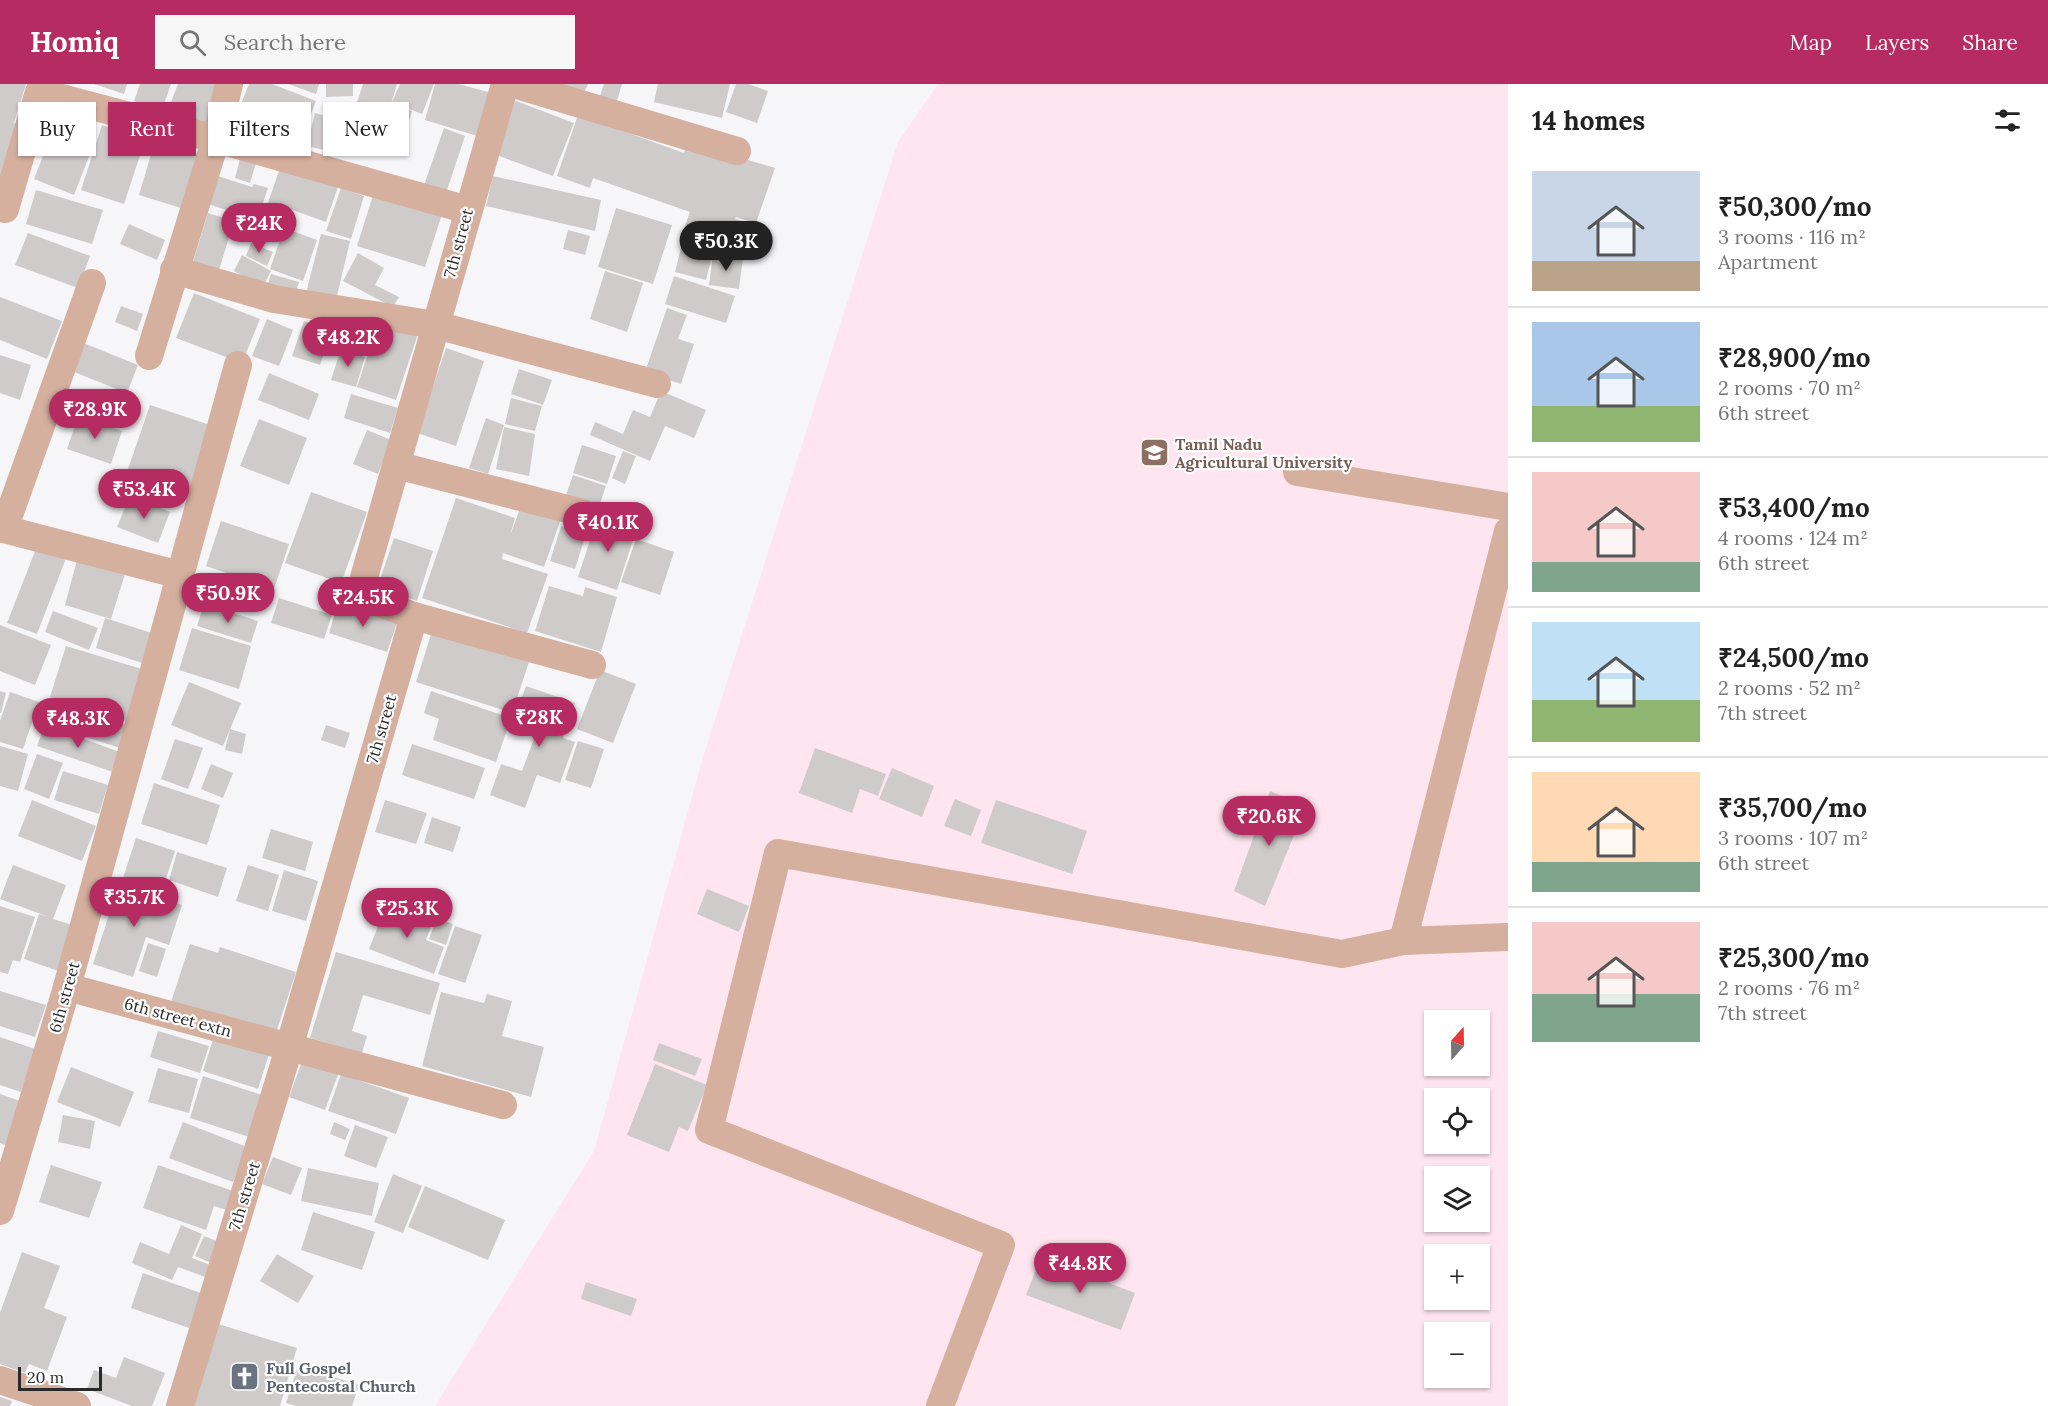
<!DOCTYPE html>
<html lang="en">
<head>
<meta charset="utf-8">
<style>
	body { margin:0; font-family:Lora,serif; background:#f6f6f6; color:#222; height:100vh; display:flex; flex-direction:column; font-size:22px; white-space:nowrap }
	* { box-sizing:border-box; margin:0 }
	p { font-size:20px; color:#767676 }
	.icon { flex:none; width:33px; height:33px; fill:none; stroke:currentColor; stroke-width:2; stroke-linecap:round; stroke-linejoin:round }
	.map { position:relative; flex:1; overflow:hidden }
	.side { display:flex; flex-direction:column; background:#fff; width:540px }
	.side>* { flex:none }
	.hud { position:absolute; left:18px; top:18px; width:570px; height:54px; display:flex; gap:12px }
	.needle { width:39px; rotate:20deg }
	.buttons { position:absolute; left:1424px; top:926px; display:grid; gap:12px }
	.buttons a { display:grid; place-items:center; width:66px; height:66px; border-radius:0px; background:#fff; box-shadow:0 2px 4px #0004; font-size:30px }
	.scale { position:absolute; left:18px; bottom:15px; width:84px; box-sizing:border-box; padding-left:6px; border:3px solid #2a2a2b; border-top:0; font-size:16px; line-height:21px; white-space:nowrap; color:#2a2a2b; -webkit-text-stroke:4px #fff; paint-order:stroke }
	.price { position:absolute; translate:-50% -51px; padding:0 14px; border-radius:21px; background:#b72b63; color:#fff; font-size:20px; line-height:39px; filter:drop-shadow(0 2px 3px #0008) }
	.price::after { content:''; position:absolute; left:50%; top:36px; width:18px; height:14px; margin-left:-9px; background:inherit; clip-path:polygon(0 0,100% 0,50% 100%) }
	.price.active { background:#222; color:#fff }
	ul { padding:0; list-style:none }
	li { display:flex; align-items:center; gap:18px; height:150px; padding:0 24px }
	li+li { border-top:2px solid #e0e0e0 }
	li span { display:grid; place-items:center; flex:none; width:168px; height:120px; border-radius:0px; color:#555 }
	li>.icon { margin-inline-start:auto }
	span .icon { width:72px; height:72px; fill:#fffc; stroke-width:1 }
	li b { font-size:26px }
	h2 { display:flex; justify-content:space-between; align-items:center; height:72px; padding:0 24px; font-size:26px }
	.tag { padding:0 21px; border-radius:0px; background:#fff; box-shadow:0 2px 4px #0004; font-size:21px; line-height:54px }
	.tag.active { background:#b72b63; color:#fff }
	header { display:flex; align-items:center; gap:36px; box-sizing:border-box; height:84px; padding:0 30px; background:#b72b63; color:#fff }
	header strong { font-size:28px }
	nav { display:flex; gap:33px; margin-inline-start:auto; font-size:21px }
	.search { width:420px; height:54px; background:#f6f6f6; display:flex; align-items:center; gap:15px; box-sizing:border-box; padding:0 21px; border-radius:0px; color:#767676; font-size:22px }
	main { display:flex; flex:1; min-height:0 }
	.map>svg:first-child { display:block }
	.education { fill:#fee5ef; fill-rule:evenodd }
	.building { fill:#cecbca }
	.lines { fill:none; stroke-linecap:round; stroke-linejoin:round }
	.minor { stroke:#d5b09f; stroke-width:28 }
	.labels { text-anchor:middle; stroke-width:4.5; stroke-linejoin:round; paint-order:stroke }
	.street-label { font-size:16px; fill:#2a2a2b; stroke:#fff }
	.education-label { font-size:16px; font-weight:bold; fill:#785e54; stroke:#fff; text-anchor:start }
	.worship-label { font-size:16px; font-weight:bold; fill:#5b616d; stroke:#fff; text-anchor:start }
</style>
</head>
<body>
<header>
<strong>Homiq</strong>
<div class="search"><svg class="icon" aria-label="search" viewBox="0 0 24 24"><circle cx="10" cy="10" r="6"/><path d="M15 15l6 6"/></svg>Search here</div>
<nav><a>Map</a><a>Layers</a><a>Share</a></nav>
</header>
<main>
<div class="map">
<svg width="1508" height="1322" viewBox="0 0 1508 1322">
	<rect width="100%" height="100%" fill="#f6f6f9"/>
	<path class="education" d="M938,0h570v1322h-1073l159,-255 107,-387 197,-622zM1434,936h45v45h-45zM1434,1014h45v45h-45zM1434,1092h45v45h-45zM1434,1170h45v45h-45zM1434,1248h45v45h-45z"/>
	<g class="building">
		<polygon points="0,0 26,0 14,39 20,41 0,104"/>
		<polygon points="94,0 127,0 124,10"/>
		<polygon points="140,0 171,0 162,26 134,17"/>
		<polygon points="178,0 225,0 209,41 168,26"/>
		<polygon points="249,0 272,0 316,17 299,60 235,35"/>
		<polygon points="288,0 319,0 316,10"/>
		<polygon points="326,0 353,0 353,12 326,13"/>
		<polygon points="363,0 397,0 391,20 412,27 409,37 356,21"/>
		<polygon points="400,0 434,0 422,30 392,18"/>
		<polygon points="435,0 458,0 496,10 484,54 425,36"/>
		<polygon points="545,0 588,0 581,15"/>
		<polygon points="604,0 622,0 617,17 600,12"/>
		<polygon points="658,0 730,0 722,34 654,18"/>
		<polygon points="736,0 748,0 768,7 757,39 726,28"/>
		<polygon points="511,15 574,39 553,92 491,69"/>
		<polygon points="315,29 341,36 333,68 307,62"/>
		<polygon points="578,31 684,69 688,58 775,84 756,139 736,133 735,135 755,142 745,171 713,160 711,167 680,156 690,128 593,94 590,104 557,92"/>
		<polygon points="102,41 145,56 124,120 81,106"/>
		<polygon points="444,44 465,52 446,109 424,101"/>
		<polygon points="50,54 90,70 74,111 34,95"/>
		<polygon points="155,57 197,70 181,124 139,111"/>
		<polygon points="240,75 256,79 250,99 235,94"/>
		<polygon points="281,81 339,100 326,138 287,124 282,139 263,133"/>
		<polygon points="218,92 252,103 254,100 268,104 257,136 208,120"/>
		<polygon points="493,92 601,116 595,147 486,122"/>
		<polygon points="341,104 364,112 351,155 326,147"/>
		<polygon points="36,106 103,126 92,160 26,140"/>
		<polygon points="374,108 442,130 425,183 357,162"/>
		<polygon points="616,124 672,141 653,200 598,183"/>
		<polygon points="208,129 234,137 219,186 193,178"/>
		<polygon points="129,140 165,156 157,176 120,160"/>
		<polygon points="284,144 317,156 303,197 270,185"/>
		<polygon points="568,146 590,152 585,171 563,165"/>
		<polygon points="28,149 90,172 78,204 15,181"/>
		<polygon points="321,150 350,157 336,216 306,209"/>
		<polygon points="251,159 273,168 267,182 246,172"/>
		<polygon points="681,164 712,172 706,196 675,188"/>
		<polygon points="358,169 384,184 375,201 399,213 393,223 343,197"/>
		<polygon points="713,170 743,174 739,205 709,201"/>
		<polygon points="242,171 271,187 263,203 234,187"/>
		<polygon points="605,187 643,199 627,248 590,235"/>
		<polygon points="271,190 299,198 294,214 266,206"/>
		<polygon points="674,192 735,212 726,239 665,220"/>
		<polygon points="194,209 260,235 242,279 176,254"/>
		<polygon points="0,213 62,237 47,275 0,256"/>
		<polygon points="121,222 143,230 137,247 115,238"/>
		<polygon points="667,224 687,231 678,255 694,260 681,300 645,288"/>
		<polygon points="267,235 293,246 279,282 252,272"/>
		<polygon points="304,237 332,246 320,281 292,272"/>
		<polygon points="379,237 418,250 396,316 357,303"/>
		<polygon points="81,258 138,281 127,309 69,286"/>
		<polygon points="446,264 484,277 456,362 417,349"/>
		<polygon points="341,265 365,273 356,303 331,296"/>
		<polygon points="0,271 31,281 20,316 0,309"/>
		<polygon points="519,285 552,296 543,321 511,310"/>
		<polygon points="269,289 319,310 309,336 258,316"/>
		<polygon points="661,307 706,326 694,354 665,342 650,377 590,351 595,338 623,350 633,326 650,333"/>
		<polygon points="351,310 398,324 390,349 344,334"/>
		<polygon points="511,314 542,322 535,347 505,340"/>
		<polygon points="150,321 213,342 191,406 128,385"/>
		<polygon points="78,333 122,347 111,380 67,365"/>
		<polygon points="486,334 504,341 488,390 469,384"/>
		<polygon points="259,335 307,354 289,401 240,382"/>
		<polygon points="504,343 535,350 529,392 496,385"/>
		<polygon points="367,346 391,356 378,390 353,380"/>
		<polygon points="582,361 616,372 607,400 573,389"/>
		<polygon points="623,367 636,372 625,400 612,394"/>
		<polygon points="573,391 606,402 599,422 566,411"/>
		<polygon points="311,408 367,428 341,499 285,479"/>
		<polygon points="130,412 170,428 158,459 117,443"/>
		<polygon points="456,414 515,434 510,452 522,419 562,432 544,483 503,469 502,475 548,490 527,549 422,514"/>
		<polygon points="614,432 638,440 617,506 578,493 596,438 611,443"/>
		<polygon points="221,437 289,460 274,505 206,482"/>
		<polygon points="561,442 586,450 575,485 550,477"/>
		<polygon points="394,454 433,467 417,517 377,504"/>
		<polygon points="636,455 674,468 660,511 621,498"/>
		<polygon points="39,457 68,469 37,550 7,539"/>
		<polygon points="77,476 125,490 111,535 65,521"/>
		<polygon points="549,502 583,512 585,503 617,513 601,568 535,547"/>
		<polygon points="279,514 332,531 324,555 271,539"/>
		<polygon points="338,519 397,539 387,568 329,549"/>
		<polygon points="204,520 258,537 251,559 197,542"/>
		<polygon points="53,527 98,544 89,566 45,548"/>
		<polygon points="105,534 152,549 142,579 96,564"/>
		<polygon points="0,541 51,561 35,601 0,587"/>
		<polygon points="192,544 251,562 239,605 179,586"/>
		<polygon points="432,547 529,578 512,629 416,598"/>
		<polygon points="66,562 145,586 129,638 50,613"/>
		<polygon points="600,586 636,600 613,659 577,645"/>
		<polygon points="189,598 241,619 223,662 171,641"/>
		<polygon points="526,602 575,619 563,654 575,658 560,699 537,691 525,724 490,711 501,680 522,687 541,636 517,627"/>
		<polygon points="0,607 6,609 1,629 0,629"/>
		<polygon points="431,607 511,634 496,678 433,656 439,635 424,629"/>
		<polygon points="10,608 39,618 23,665 0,658 0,637"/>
		<polygon points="69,622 130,642 123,665 61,645"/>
		<polygon points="45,641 120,668 113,688 37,662"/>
		<polygon points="326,641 350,649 345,664 321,656"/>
		<polygon points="230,645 246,650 242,670 225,666"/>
		<polygon points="175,655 203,664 188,705 161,695"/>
		<polygon points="578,657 604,665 591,704 565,696"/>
		<polygon points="412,660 485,684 474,715 402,691"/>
		<polygon points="0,662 28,670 18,707 0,702"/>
		<polygon points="815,664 886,690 878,712 860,705 852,729 799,709"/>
		<polygon points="37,670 63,679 49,715 24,705"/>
		<polygon points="211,680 233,689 223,714 201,705"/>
		<polygon points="892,684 934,702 922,733 879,715"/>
		<polygon points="63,687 108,701 99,730 54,716"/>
		<polygon points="154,699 220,721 207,761 141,740"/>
		<polygon points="1270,707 1306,722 1265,822 1234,807"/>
		<polygon points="955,715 981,726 971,752 944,742"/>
		<polygon points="32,716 96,742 82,777 18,752"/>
		<polygon points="385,716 427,729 416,760 375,748"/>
		<polygon points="996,716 1087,747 1072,790 981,759"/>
		<polygon points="432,733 461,743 453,768 424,759"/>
		<polygon points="271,745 313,758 305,787 262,774"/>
		<polygon points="136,754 175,767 161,810 122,797"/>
		<polygon points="177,768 227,784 218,813 169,796"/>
		<polygon points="13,781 66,801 53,835 79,843 64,889 24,875 39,830 49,833 0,815"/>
		<polygon points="248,781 279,791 268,827 236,817"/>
		<polygon points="284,786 318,797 306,837 272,827"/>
		<polygon points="119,800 182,821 169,861 146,853 133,893 93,880"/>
		<polygon points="707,805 749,822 739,848 697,830"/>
		<polygon points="387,820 433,837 426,856 444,863 434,890 369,865"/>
		<polygon points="0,822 35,833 20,878 13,876 8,890 0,888"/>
		<polygon points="437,834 453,840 446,861 429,855"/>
		<polygon points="455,842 482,851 465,899 438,890"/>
		<polygon points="148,859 166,865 157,893 139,887"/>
		<polygon points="190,860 218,869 220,863 296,888 275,952 171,918"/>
		<polygon points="336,868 440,899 430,931 363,911 352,947 367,952 362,969 310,954"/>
		<polygon points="0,907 46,921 35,953 0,942"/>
		<polygon points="441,908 484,919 487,910 512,917 502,952 544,963 531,1013 422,982"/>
		<polygon points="158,947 209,962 200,989 150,973"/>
		<polygon points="215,949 270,967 258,1005 203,987"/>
		<polygon points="0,953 35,965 21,1008 0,1001"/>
		<polygon points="659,959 702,975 695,992 653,976"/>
		<polygon points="303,975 339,988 325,1026 289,1013"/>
		<polygon points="655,980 707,1001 688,1047 679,1043 669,1068 627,1051"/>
		<polygon points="71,983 134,1008 120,1043 57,1018"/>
		<polygon points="158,984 198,995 189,1029 148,1018"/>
		<polygon points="341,990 409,1014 396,1050 328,1027"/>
		<polygon points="203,992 262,1011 249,1053 190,1034"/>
		<polygon points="0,1010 23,1018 8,1062 0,1059"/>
		<polygon points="63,1031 95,1037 90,1065 58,1058"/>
		<polygon points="183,1038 247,1063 233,1098 169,1074"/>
		<polygon points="334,1038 350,1045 345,1056 330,1050"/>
		<polygon points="355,1041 388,1053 376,1084 344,1072"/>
		<polygon points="273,1073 302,1084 291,1111 262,1100"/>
		<polygon points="51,1081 102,1098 89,1134 39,1118"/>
		<polygon points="158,1081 236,1108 230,1127 214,1122 206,1146 143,1124"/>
		<polygon points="308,1084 379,1099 372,1132 301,1117"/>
		<polygon points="393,1090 422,1102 403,1149 374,1138"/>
		<polygon points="425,1102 505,1136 488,1176 408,1143"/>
		<polygon points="313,1128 375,1148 362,1186 301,1166"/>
		<polygon points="181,1141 202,1150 192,1174 213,1182 208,1194 178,1183 172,1196 132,1179 140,1158 169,1170"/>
		<polygon points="204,1152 224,1160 216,1181 195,1172"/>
		<polygon points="22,1168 60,1182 44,1224 67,1233 47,1287 29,1280 25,1289 0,1280 0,1229"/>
		<polygon points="277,1170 314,1192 298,1219 260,1197"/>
		<polygon points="1041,1173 1135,1209 1121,1246 1026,1211"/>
		<polygon points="143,1189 201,1209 189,1244 131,1224"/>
		<polygon points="586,1198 637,1215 631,1232 581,1215"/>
		<polygon points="218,1240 297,1264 280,1322 194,1322"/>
		<polygon points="124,1273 165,1289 152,1322 132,1322 87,1305 94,1286 116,1294"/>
		<polygon points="298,1282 359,1301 352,1322 296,1322 286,1319"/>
		<polygon points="0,1313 12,1317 10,1322 0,1322"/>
	</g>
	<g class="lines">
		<g class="minor">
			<polyline points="514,0 737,67"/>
			<polyline points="0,124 5,125 39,8 216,55 468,126"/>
			<polyline points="174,186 274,215 436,241 657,300"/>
			<polyline points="149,272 216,55 229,0"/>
			<polyline points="396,381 583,429"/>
			<polyline points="1297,388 1508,423"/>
			<polyline points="0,444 180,491"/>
			<polyline points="4,445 92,199"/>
			<polyline points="414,532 592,581"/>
			<polyline points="1403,857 1508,447"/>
			<polyline points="67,903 503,1021"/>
			<polyline points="0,1127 67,903 238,281"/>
			<polyline points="0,1296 77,1322"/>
			<polyline points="180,1322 289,964 414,532 364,513 361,504 505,0"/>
			<polyline points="940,1322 1001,1161 709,1046 778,769 1342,870 1403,857 1508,853"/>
		</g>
	</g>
	<defs>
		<symbol id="university-square" viewBox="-11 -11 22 22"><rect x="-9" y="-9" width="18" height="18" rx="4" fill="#8d6e63" stroke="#fff"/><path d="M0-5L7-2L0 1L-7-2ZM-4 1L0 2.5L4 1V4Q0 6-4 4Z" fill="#fff"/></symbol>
		<symbol id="church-square" viewBox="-11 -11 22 22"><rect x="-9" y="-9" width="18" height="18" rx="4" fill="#6b7280" stroke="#fff"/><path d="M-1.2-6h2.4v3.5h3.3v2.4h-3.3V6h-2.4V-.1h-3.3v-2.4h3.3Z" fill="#fff"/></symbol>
	</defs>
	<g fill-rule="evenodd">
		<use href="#university-square" x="1138" y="352" width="33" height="33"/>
		<use href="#church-square" x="228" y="1276" width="33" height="33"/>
	</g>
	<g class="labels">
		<g class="street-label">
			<text transform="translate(458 159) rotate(-75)" y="6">7th street</text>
			<text transform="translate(381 645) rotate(-74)" y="6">7th street</text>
			<text transform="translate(64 913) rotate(-74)" y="6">6th street</text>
			<text transform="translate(178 933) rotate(15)" y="6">6th street extn</text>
			<text transform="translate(244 1112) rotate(-73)" y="6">7th street</text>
		</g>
		<g class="education-label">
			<text x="1175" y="366">Tamil Nadu<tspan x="1175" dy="18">Agricultural University</tspan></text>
		</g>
		<g class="worship-label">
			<text x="266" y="1290">Full Gospel<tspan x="266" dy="18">Pentecostal Church</tspan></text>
		</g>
	</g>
</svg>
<div class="buttons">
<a><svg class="needle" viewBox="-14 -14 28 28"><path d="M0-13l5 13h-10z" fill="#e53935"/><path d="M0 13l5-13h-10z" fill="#767676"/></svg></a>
<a><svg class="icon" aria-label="locate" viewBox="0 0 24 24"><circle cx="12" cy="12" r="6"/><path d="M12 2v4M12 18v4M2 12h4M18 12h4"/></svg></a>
<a><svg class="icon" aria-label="layers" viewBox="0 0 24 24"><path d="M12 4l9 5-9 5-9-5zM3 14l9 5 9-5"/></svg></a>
<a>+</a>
<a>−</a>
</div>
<div class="scale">20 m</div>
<b class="price" style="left:259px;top:170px">₹24K</b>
<b class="price active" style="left:726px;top:188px">₹50.3K</b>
<b class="price" style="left:348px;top:284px">₹48.2K</b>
<b class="price" style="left:95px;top:356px">₹28.9K</b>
<b class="price" style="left:144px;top:436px">₹53.4K</b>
<b class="price" style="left:608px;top:469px">₹40.1K</b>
<b class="price" style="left:228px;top:540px">₹50.9K</b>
<b class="price" style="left:363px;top:544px">₹24.5K</b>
<b class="price" style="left:539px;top:664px">₹28K</b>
<b class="price" style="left:78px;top:665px">₹48.3K</b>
<b class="price" style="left:1269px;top:763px">₹20.6K</b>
<b class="price" style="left:134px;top:844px">₹35.7K</b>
<b class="price" style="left:407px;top:855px">₹25.3K</b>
<b class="price" style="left:1080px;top:1210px">₹44.8K</b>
<div class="hud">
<a class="tag">Buy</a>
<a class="tag active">Rent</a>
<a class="tag">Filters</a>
<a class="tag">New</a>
</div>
</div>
<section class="side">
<h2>14 homes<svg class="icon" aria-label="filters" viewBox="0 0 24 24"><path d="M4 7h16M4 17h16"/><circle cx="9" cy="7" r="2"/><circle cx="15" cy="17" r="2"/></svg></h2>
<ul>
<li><span style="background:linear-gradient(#c9d6e8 75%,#b9a48a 0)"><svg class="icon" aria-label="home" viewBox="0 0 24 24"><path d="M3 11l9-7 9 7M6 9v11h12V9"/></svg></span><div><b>₹50,300/mo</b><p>3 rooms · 116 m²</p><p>Apartment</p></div></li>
<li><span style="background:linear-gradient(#a9c7e8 70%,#8fb573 0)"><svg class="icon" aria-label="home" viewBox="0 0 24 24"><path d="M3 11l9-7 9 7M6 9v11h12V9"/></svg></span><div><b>₹28,900/mo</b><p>2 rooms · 70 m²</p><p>6th street</p></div></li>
<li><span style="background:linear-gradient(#f6c9c9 75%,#7fa58c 0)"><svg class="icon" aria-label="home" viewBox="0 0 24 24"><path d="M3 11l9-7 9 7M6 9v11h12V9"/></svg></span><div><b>₹53,400/mo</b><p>4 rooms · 124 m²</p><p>6th street</p></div></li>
<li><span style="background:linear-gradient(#bfe0f5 65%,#8fb573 0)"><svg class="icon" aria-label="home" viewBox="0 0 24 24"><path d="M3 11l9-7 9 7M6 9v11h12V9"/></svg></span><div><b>₹24,500/mo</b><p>2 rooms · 52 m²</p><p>7th street</p></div></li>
<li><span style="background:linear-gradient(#ffd9b3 75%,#7fa58c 0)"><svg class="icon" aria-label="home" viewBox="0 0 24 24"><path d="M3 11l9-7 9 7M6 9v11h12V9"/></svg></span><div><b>₹35,700/mo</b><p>3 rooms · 107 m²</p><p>6th street</p></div></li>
<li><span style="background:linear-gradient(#f6c9c9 60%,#7fa58c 0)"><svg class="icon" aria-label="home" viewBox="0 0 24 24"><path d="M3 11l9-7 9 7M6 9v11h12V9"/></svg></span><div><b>₹25,300/mo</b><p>2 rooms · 76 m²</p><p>7th street</p></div></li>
</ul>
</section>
</main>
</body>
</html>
